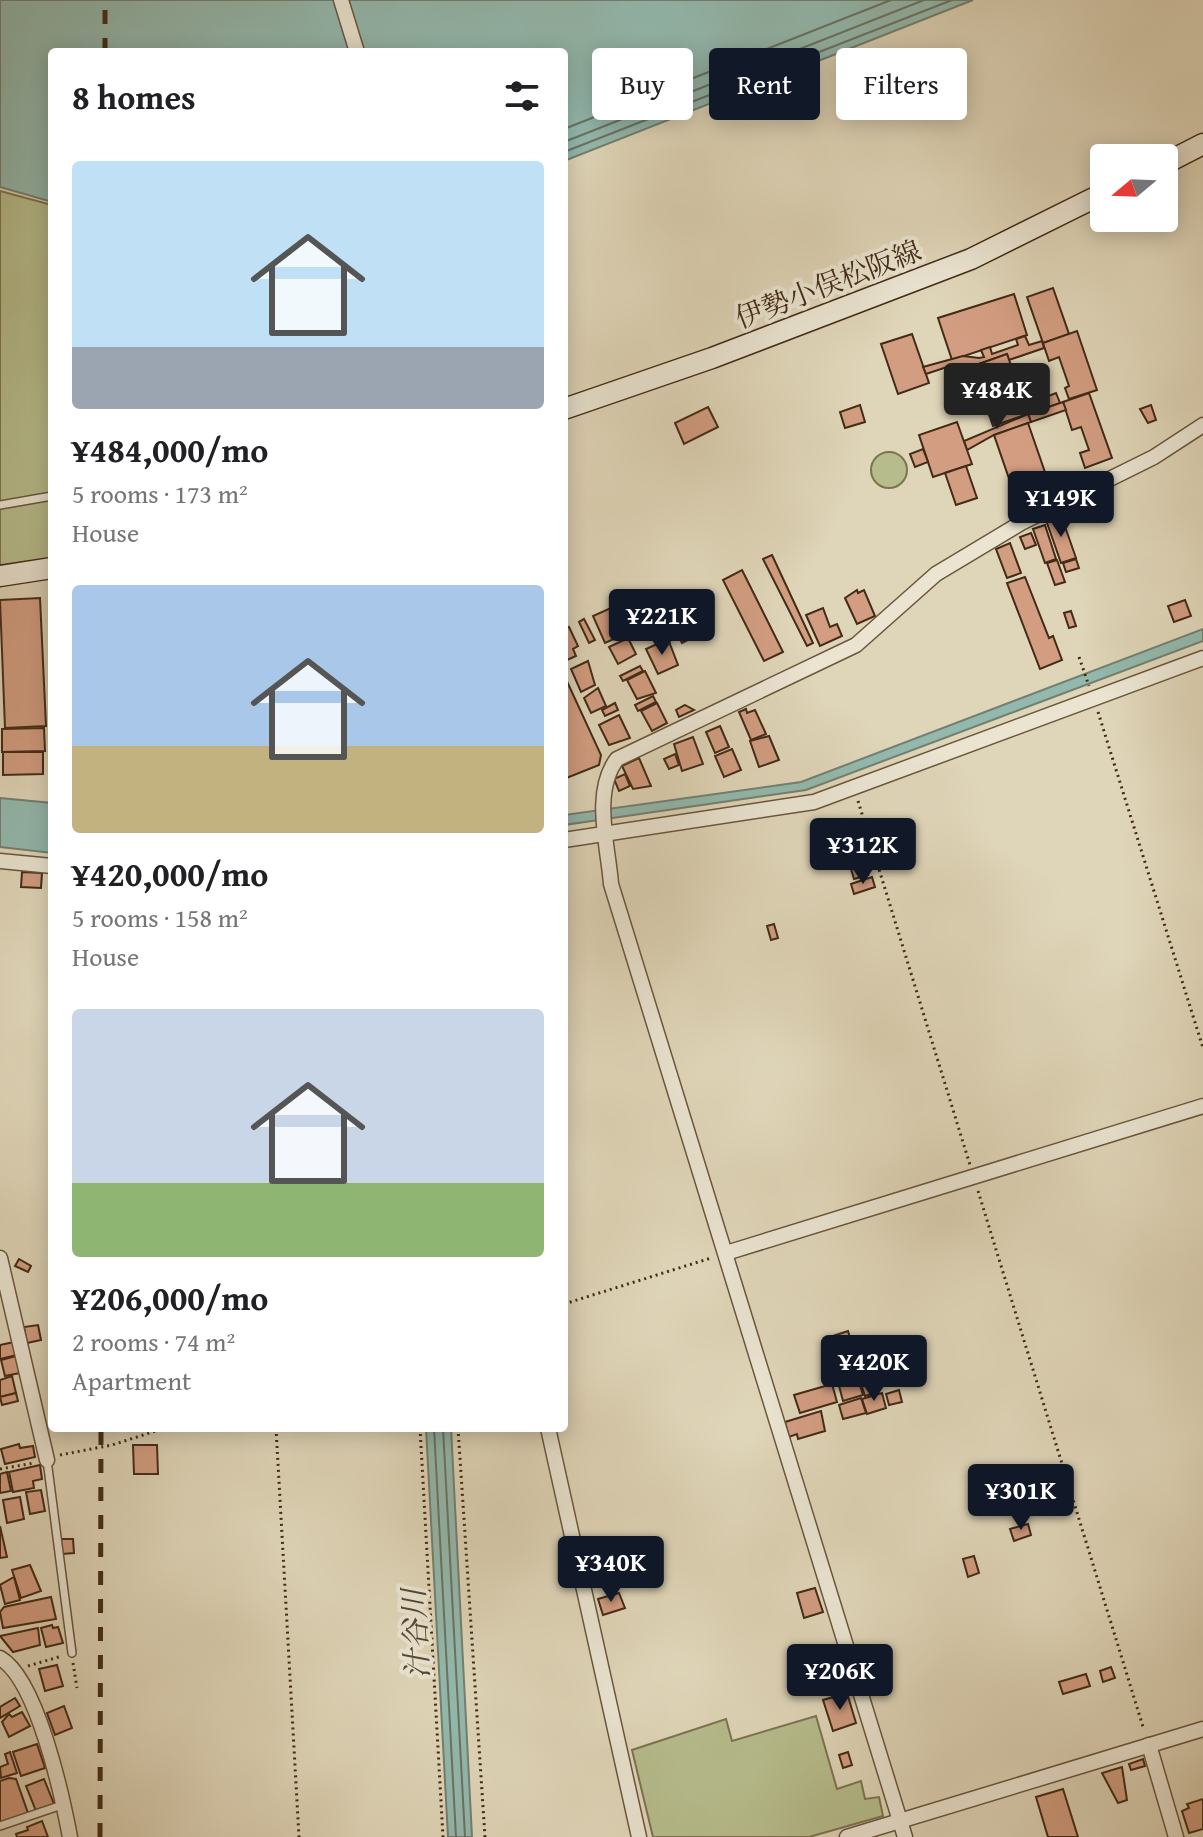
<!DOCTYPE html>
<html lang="en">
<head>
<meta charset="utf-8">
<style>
	body { margin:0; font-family:"Gentium Book Plus","Noto Serif JP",serif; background:#f6f6f6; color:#202124; height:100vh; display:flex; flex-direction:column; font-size:30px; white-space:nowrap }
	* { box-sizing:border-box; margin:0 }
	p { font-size:26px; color:#757577 }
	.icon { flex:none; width:44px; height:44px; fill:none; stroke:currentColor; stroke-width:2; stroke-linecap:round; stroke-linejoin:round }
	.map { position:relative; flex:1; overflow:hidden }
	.sheet { position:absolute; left:48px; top:48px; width:520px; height:1384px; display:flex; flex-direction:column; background:#fff; border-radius:8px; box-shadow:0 4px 20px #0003 }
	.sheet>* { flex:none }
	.top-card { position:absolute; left:592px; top:48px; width:490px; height:72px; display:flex; gap:16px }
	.needle { width:52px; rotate:251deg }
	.buttons { position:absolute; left:1090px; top:144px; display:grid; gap:16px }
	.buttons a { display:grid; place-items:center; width:88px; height:88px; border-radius:8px; background:#fff; box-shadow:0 4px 20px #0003; font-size:40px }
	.price { position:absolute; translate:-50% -68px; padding:0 18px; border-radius:8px; background:#111827; color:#fff; font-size:26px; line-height:52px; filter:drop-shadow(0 2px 4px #0008) }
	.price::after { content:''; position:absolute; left:50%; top:48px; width:24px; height:18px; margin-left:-12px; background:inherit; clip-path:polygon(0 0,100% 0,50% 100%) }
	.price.on { background:#222; color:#fff }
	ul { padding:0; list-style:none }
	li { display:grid; align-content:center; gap:16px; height:424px; padding:0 24px }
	li span { display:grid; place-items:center; height:248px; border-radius:8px; color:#555 }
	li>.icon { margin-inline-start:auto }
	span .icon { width:144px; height:144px; fill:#fffc; stroke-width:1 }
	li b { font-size:34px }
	h2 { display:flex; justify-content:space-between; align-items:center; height:96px; padding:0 24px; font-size:34px }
	.tag { padding:0 28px; border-radius:8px; background:#fff; box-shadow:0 4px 20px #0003; font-size:28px; line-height:72px }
	.tag.on { background:#111827; color:#fff }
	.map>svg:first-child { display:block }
	.green { fill:#b6bc8c; stroke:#7c7451; stroke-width:2 }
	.water { fill:#93b9ae; stroke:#738071; stroke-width:2 }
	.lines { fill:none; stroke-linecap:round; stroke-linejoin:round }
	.shore { stroke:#6b7262; stroke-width:2 }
	.building { fill:#d29d81; stroke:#432b16; stroke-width:2 }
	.service-casing { stroke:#6a563e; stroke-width:10 }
	.minor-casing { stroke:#6a563e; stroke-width:17 }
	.secondary-casing { stroke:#432b16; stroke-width:23 }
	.path { stroke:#432b16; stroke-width:3; stroke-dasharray:2 4; stroke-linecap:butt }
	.service { stroke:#eae4d1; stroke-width:7 }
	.minor { stroke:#eae4d1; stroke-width:14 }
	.secondary { stroke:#eae4d1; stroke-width:20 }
	.rail { stroke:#432b16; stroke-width:5; stroke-dasharray:14 14; stroke-linecap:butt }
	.labels { text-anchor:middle; stroke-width:8; stroke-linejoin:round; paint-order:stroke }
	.street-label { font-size:28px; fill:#432b16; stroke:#eae4d1 }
	.water-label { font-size:30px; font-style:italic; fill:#534734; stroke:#eae4d1 }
</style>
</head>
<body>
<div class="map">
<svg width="1203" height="1837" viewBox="0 0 1203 1837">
	<rect width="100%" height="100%" fill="#dfd5b8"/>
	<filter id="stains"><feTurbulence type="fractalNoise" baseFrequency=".0025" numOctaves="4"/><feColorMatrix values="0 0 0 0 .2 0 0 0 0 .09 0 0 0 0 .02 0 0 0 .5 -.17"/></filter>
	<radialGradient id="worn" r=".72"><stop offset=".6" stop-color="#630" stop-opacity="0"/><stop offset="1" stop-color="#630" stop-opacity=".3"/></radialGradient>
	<g class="green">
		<polygon points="0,191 52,205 52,568 0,576"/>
		<circle cx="889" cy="470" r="18"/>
		<polygon points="816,1716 837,1789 861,1781 865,1799 879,1797 883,1816 809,1837 653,1837 632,1750 726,1719 732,1741"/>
	</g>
	<g class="water">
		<polygon points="0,0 973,0 564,161 564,52 52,52 52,202 0,187"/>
		<polygon points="1203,629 1203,641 806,790 564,825 564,815 801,782"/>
		<polygon points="0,798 52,803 52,853 0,847"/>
		<polygon points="426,1428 451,1428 472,1837 448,1837"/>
	</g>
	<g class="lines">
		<g class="shore">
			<polyline points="564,129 891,0"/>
			<polyline points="564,142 924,0"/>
			<polyline points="564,152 952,0"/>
			<polyline points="434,1428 456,1837"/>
			<polyline points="443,1428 465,1837"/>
		</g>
	</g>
	<g class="building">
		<polygon points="1053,288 1069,334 1043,343 1027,297"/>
		<polygon points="1014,294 1027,335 952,360 938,318"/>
		<polygon points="1077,331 1097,390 1069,399 1065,388 1069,386 1059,357 1049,361 1043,343"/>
		<polygon points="912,334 929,383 898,394 881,344"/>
		<polygon points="1025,336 1029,345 1042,341 1044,348 1009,360 1007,354 973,366 956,364 926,374 923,367 963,356 979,358 984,357 981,350 990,347 992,354 1018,345 1016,339"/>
		<polygon points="1007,354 1028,414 993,426 973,366"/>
		<polygon points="1056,393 1060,403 1046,408 1043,398"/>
		<polygon points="1089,393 1112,458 1085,468 1080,453 1089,450 1081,427 1072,430 1063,402"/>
		<polygon points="1063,402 1066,410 1031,422 1028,414"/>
		<polygon points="860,405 865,422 845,428 840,412"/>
		<polygon points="1151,405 1156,420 1148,423 1140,409"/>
		<polygon points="708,407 718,427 684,444 675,423"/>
		<polygon points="1028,414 1031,422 994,435 967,450 964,441"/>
		<polygon points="957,422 972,464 933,477 919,435"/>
		<polygon points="1028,423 1048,481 1014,493 994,435"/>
		<polygon points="923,449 928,462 915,467 910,454"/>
		<polygon points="966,466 977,498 956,505 945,473"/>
		<polygon points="1061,515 1076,558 1061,563 1046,520"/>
		<polygon points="1045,525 1056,559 1045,563 1033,529"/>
		<polygon points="1031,533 1036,545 1025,549 1020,537"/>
		<polygon points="1010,543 1021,573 1007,578 996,549"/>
		<polygon points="772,555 813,643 807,646 763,559"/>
		<polygon points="1076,559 1079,568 1066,572 1063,563"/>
		<polygon points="1057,560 1065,582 1055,585 1047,563"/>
		<polygon points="742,570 783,652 764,661 723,580"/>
		<polygon points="1025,577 1049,638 1053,636 1062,660 1040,669 1007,583"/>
		<polygon points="857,590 858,593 864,590 875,616 857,624 845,598"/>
		<polygon points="634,596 651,632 636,639 619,602"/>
		<polygon points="40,598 46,726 5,728 0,600"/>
		<polygon points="1185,600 1191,616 1174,622 1168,606"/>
		<polygon points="613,607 625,634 605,643 593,616"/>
		<polygon points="823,608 830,627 837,624 842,636 820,646 806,615"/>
		<polygon points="1071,611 1076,626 1069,628 1064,613"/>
		<polygon points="584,619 595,640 589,643 579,622"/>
		<polygon points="687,626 692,638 682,643 676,631"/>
		<polygon points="569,627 578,646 573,649 576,656 567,660 564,630"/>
		<polygon points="628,638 636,654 618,664 609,647"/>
		<polygon points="668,639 678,665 658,674 646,649"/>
		<polygon points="588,661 595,685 581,692 571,669"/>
		<polygon points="640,666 643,671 623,681 620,676"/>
		<polygon points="645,671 656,693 637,699 627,680"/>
		<polygon points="564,675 601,755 599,765 564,779"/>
		<polygon points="598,688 606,706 591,713 584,698"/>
		<polygon points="653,696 656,702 638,711 635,705"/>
		<polygon points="615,703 618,710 605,716 602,710"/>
		<polygon points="657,703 667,723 652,731 641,711"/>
		<polygon points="685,705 694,710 679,717 676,710"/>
		<polygon points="746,709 747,713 755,710 766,734 751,740 739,712"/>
		<polygon points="619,715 630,738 609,745 599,725"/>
		<polygon points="720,726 729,747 715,753 706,732"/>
		<polygon points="44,728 45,751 2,752 2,729"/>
		<polygon points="769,736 779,760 759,767 750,741"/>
		<polygon points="693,737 703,764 682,771 674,744"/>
		<polygon points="732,749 741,770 724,777 715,756"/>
		<polygon points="3,752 43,752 43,774 3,775"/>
		<polygon points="675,754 679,765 669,769 664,759"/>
		<polygon points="639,758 651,786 633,789 622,766"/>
		<polygon points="625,774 630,786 619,791 614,779"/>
		<polygon points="864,865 868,875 854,879 851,869"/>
		<polygon points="22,872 42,873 41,888 21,887"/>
		<polygon points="872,877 875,887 854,894 851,884"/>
		<polygon points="774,924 778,938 771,940 767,926"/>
		<polygon points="19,1259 31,1266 28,1272 15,1266"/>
		<polygon points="38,1325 41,1340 27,1343 24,1327"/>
		<polygon points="848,1331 858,1365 844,1369 841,1358 827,1362 823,1346 835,1342 833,1336"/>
		<polygon points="14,1342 17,1355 0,1359 0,1345"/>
		<polygon points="16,1356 20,1373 5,1376 1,1360"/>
		<polygon points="858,1375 862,1379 873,1376 878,1392 865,1396"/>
		<polygon points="12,1376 16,1393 0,1397 0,1380"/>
		<polygon points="857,1376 863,1395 843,1401 838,1382"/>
		<polygon points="832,1384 837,1402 800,1413 794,1395"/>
		<polygon points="899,1390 902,1402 889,1405 886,1394"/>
		<polygon points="16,1393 18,1401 2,1405 0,1397"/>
		<polygon points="882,1393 886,1408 867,1414 862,1399"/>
		<polygon points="861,1398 866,1413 843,1419 839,1405"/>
		<polygon points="821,1411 825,1431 798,1439 797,1434 789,1437 785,1422"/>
		<polygon points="19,1444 20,1448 33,1446 35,1457 5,1464 1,1449"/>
		<polygon points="133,1445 157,1445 158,1474 134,1474"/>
		<polygon points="40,1465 42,1479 33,1481 34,1488 13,1492 9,1472"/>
		<polygon points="7,1472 11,1491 0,1493 0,1474"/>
		<polygon points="41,1490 45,1511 30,1514 26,1492"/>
		<polygon points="20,1497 24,1519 7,1523 3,1500"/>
		<polygon points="1028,1524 1031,1535 1014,1541 1010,1529"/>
		<polygon points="0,1526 7,1557 0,1558"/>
		<polygon points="61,1539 73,1539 74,1553 62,1554"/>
		<polygon points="974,1556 979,1573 968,1577 963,1559"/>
		<polygon points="30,1565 41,1591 21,1598 12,1570"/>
		<polygon points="14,1577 20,1600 5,1604 0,1585"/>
		<polygon points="815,1588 823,1612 804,1618 797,1593"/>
		<polygon points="619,1593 625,1608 603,1615 598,1599"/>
		<polygon points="51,1597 56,1619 3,1628 0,1612 4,1607"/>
		<polygon points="52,1625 53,1628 58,1627 63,1643 46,1647 41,1628"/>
		<polygon points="38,1628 40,1645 13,1652 0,1636"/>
		<polygon points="57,1665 63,1686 45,1691 39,1669"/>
		<polygon points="1111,1667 1115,1678 1103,1682 1100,1671"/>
		<polygon points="1086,1674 1090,1686 1063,1694 1059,1682"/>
		<polygon points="847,1693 856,1723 833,1731 823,1700"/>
		<polygon points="15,1698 20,1706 0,1718 0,1707"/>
		<polygon points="64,1706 72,1728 55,1735 47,1713"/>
		<polygon points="22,1712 30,1726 9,1737 2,1722 9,1714 12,1717"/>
		<polygon points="37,1744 45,1768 21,1776 13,1752"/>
		<polygon points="10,1752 17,1773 1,1778 0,1767 8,1764 5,1754"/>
		<polygon points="848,1752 852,1765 843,1768 839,1755"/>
		<polygon points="1143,1759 1145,1766 1131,1770 1129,1764"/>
		<polygon points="1122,1767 1127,1800 1118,1803 1102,1773"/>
		<polygon points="9,1778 16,1779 29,1816 0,1826 0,1781"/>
		<polygon points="44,1779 54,1804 36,1811 26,1786"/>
		<polygon points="1063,1789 1078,1837 1048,1837 1036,1797"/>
		<polygon points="1203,1799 1203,1829 1189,1833 1182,1811 1189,1808 1187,1804"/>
		<polygon points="42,1821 48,1837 17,1837 16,1834 28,1830 27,1827"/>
	</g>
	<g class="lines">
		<defs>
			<g id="service">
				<polyline points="0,505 52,496"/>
				<polyline points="47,1460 72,1653"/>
				<polyline points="0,1826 62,1805"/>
			</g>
			<g id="minor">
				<polyline points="341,0 357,52"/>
				<polyline points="564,840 814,802 1203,658"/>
				<polyline points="0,861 52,866"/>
				<polyline points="726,1253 1203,1106"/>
				<polyline points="0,1258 47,1460"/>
				<polyline points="548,1428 639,1837"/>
				<path d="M0,1658c37,21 62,137 70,179"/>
				<polyline points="1149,1745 1176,1837"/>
				<polyline points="847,1837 1203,1729"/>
				<path d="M905,1837l-294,-953c-3,-39 -19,-92 6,-125l239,-114 80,-71 85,-51 133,-66 49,-32"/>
			</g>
			<g id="secondary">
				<polyline points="1164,164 1203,144"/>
				<polyline points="564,409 712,358 971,259 1104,193"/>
				<polyline points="0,576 52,568"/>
			</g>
		</defs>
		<use href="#service" class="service-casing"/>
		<use href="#minor" class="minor-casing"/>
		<use href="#secondary" class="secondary-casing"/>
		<g class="path">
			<polyline points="1079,657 1089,686"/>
			<polyline points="1098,712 1203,1048"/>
			<polyline points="858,801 970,1165"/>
			<polyline points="978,1191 1144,1730"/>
			<polyline points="564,1304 711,1258"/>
			<polyline points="276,1428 299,1837"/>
			<polyline points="420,1428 443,1837"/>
			<polyline points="458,1428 485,1837"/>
			<polyline points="60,1455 112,1445 165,1428"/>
			<polyline points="0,1469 34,1463"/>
			<polyline points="73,1663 77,1688"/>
			<polyline points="28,1666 62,1656"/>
		</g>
		<use href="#service" class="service"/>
		<use href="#minor" class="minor"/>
		<use href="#secondary" class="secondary"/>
		<g class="rail">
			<polyline points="105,52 105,0"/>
			<polyline points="100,1837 101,1428"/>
		</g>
	</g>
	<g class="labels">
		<g class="street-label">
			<text transform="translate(828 284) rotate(-21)" y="10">伊勢小俣松阪線</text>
		</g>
		<g class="water-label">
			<text transform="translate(416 1634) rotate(-93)" y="10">汁谷川</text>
		</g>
	</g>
	<rect width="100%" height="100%" filter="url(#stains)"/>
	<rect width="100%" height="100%" fill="url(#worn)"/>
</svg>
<div class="buttons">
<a><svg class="needle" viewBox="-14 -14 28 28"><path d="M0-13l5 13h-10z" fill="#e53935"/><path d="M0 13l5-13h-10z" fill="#757577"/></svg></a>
</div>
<b class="price on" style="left:997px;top:431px">¥484K</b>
<b class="price" style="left:1061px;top:539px">¥149K</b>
<b class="price" style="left:662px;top:657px">¥221K</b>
<b class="price" style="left:863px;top:886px">¥312K</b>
<b class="price" style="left:874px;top:1403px">¥420K</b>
<b class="price" style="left:1021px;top:1532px">¥301K</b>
<b class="price" style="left:611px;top:1604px">¥340K</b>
<b class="price" style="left:840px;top:1712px">¥206K</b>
<div class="top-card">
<a class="tag">Buy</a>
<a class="tag on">Rent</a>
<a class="tag">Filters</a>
</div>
<section class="sheet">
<h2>8 homes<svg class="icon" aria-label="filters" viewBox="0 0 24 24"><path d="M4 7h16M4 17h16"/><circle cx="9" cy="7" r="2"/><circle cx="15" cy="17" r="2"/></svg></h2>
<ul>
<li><span style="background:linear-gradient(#bfe0f5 75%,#9aa5b1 0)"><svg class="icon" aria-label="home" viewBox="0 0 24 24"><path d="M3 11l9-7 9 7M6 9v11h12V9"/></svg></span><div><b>¥484,000/mo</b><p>5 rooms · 173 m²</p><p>House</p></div></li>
<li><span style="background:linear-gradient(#a9c7e8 65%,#c2b280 0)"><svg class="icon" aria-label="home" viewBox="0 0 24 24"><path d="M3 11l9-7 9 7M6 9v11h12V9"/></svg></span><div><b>¥420,000/mo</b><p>5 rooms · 158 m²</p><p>House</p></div></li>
<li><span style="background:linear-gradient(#c9d6e8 70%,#8fb573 0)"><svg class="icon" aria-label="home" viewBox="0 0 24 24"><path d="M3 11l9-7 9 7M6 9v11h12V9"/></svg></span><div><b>¥206,000/mo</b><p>2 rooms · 74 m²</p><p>Apartment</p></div></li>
</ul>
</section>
</div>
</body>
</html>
